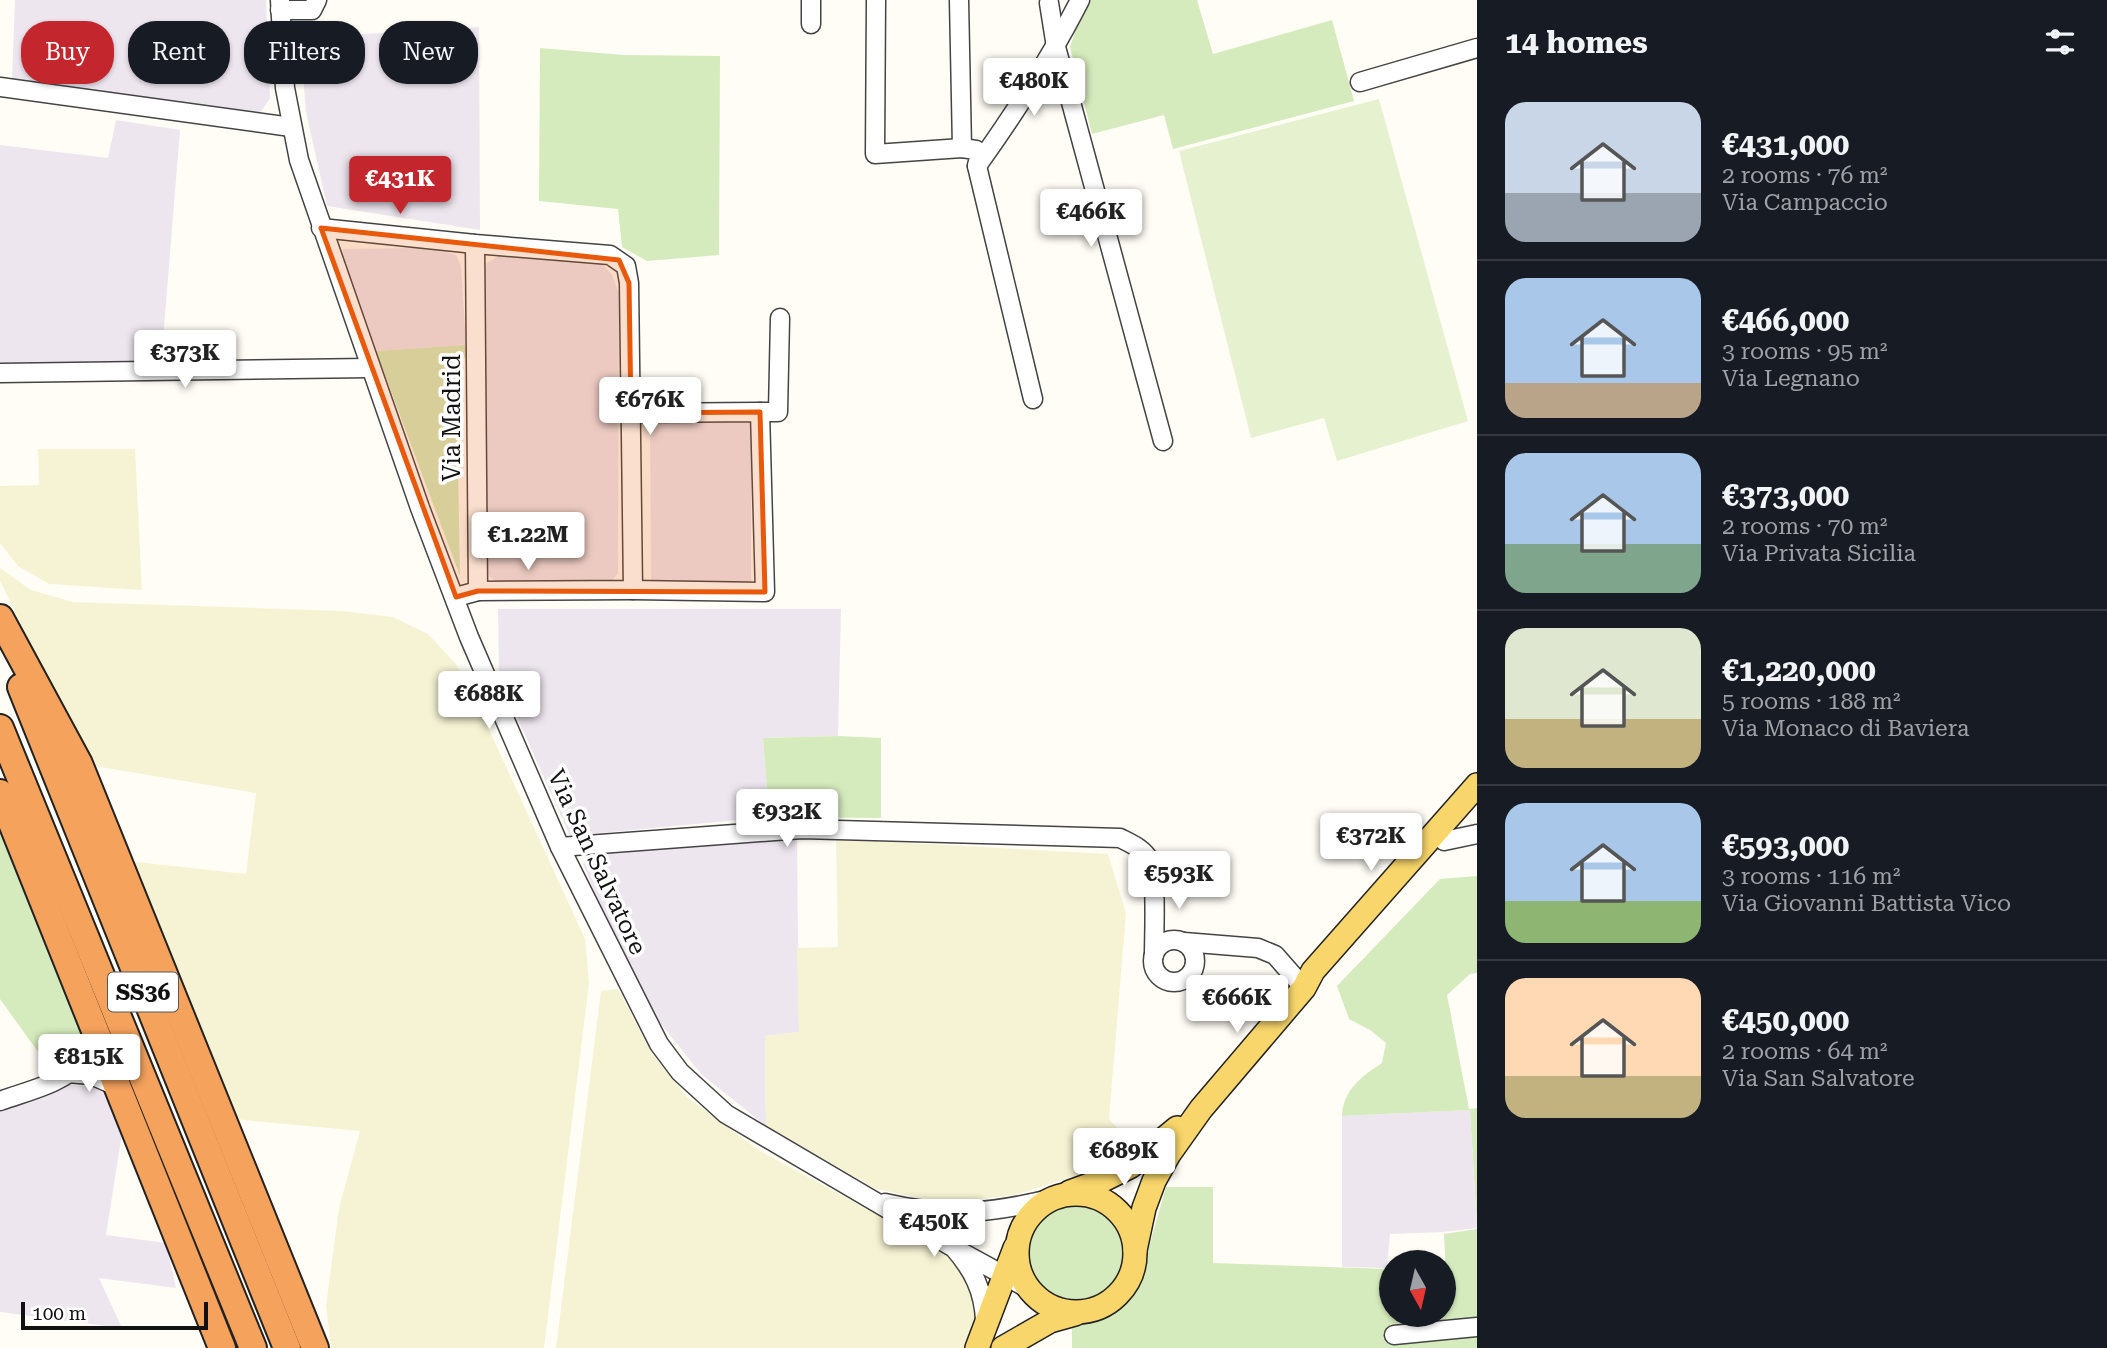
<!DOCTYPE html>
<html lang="en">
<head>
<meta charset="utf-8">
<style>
	body { margin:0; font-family:"Roboto Serif",serif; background:#242831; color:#f1f3f6; height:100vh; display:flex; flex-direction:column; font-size:26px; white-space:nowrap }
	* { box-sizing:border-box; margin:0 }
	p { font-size:23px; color:#9ea1a6 }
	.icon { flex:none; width:38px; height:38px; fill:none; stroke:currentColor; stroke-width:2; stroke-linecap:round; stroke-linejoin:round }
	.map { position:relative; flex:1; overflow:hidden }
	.details { display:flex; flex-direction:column; background:#171b24; width:630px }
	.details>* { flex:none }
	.top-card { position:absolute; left:21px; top:21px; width:665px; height:63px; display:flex; gap:14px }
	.needle { width:46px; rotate:172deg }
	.controls { position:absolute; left:1379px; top:1250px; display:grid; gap:14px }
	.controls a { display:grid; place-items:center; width:77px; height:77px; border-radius:50%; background:#171b24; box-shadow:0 2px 5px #0004; font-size:35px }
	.scale { position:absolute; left:21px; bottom:18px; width:187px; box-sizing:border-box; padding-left:7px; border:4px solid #111; border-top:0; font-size:19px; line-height:24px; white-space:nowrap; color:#111; -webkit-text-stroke:5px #fff; paint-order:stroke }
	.price { position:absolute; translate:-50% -60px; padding:0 16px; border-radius:7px; background:#fff; color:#222; font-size:23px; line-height:46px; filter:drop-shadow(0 2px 4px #0008) }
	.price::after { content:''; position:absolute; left:50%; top:42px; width:21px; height:16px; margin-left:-10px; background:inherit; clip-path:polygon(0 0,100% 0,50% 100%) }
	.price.selected { background:#c4262e; color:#fff }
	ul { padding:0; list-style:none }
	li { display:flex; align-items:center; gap:21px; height:175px; padding:0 28px }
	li+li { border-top:2px solid #363941 }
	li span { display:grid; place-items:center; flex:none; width:196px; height:140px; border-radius:21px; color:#555 }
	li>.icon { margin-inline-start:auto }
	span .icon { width:84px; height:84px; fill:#fffc; stroke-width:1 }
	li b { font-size:30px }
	h2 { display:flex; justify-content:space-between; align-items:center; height:84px; padding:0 28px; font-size:30px }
	.pill { padding:0 24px; border-radius:28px; background:#171b24; box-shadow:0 2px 5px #0004; font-size:24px; line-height:63px }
	.pill.selected { background:#c4262e; color:#fff }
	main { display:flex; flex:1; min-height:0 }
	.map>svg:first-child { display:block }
	.industrial { fill:#eee6ef }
	.farmland { fill:#f6f3d4 }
	.green { fill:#d5ebbd }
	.pitch { fill:#e6f2cf }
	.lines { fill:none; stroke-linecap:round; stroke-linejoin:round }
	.minor-casing { stroke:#444; stroke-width:21 }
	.major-casing { stroke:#222; stroke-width:26 }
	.highway-casing { stroke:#222; stroke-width:30 }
	.minor { stroke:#fff; stroke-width:18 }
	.major { stroke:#f9d66b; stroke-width:23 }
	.highway { stroke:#f5a25d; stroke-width:26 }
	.marked { fill:#e8590c; fill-opacity:0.2; stroke:#e8590c; stroke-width:5; stroke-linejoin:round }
	.labels { text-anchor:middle; stroke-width:7; stroke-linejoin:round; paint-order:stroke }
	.shield { fill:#fff; stroke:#585858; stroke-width:2 }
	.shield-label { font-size:23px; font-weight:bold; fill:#111 }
	.street-label { font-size:24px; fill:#111; stroke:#fff }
</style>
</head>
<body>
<main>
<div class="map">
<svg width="1477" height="1348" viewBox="0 0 1477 1348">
	<rect width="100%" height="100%" fill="#fffdf5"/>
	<g class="industrial">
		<polygon points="15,0 266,0 270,98 259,115 12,80"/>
		<polygon points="479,27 480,230 327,206 306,112 300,38"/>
		<polygon points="116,120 180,130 161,364 0,367 0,145 108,158"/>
		<polygon points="419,248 441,250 456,255 461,266 466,345 376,351 343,262 343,249"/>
		<polygon points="498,256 601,263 612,275 619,294 618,573 610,583 500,585 489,576 484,565 483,271 487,263"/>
		<polygon points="650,422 751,423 751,581 651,582"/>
		<polygon points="498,609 841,609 838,736 763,738 769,817 570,836 499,677"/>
		<polygon points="797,839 799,1032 765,1036 766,1126 701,1074 658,1020 604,915 583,864 596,848"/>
		<polygon points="68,1085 95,1087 109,1097 124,1121 106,1235 166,1243 176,1288 99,1278 122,1328 0,1312 0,1108"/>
		<polygon points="1470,1110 1477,1228 1443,1232 1390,1234 1387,1268 1342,1267 1342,1116"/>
	</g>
	<g class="farmland">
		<polygon points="38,449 135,449 142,590 49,584 18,566 0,543 0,486 39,485"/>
		<polygon points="0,568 31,590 73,602 342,611 393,617 428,634 455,663 470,688 585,939 589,983 544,1348 331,1348 326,1306 339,1208 360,1131 234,1119 128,861 246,874 256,793 89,765 0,581"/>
		<polygon points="836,839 1108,854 1126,913 1109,1119 1135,1148 1111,1165 1015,1195 948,1203 876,1189 766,1126 765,1036 799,1032 797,948 838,947"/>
		<polygon points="618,989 652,1054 688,1098 760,1151 950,1254 968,1277 975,1307 973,1328 965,1348 556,1348 601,991"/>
	</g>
	<g class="green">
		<polygon points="1088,0 1197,0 1213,54 1332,20 1354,101 1173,149 1164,115 1092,134 1070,47 1082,11"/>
		<polygon points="540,48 623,55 720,56 719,255 647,261 622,247 618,209 539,201"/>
		<polygon points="466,345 468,357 456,359 460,576 376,351"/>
		<polygon points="838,736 881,738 881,818 769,817 763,738"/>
		<polygon points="0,809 78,1015 81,1031 77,1052 56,1066 46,1063 0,999"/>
		<path d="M1477,876v97l-7,1 -23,21 22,114 8,-1v118l-7,-116 -128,6c1,-26 20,-40 40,-53l4,-20 -16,-13 -21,-11 -12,-33 103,-107z"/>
		<polygon points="1166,1187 1213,1187 1213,1263 1387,1269 1391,1272 1391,1314 1444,1314 1444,1275 1446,1274 1444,1234 1477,1229 1477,1348 1072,1348 1072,1325 1113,1310 1139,1282"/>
		<circle cx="1076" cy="1253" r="50"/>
	</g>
	<polygon class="pitch" points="1379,99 1468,421 1337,461 1324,418 1251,438 1179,151"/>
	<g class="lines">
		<defs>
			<g id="minor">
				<path d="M280,0l5,88 14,72 121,348 49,129 91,210 99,197 21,28 46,42 228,134c19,22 30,43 31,73"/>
				<polyline points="876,0 875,154 962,148 976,150 979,157 977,166 1033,399"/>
				<polyline points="959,0 962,148"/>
				<polyline points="1049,3 1056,47 1163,441"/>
				<polyline points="280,10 312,10 317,0"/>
				<polyline points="811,24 811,0"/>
				<polyline points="1360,82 1477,48"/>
				<polyline points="0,87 291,127"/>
				<path d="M977,166c38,-53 73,-107 103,-166"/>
				<polyline points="321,228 475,244 610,255 626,266 629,283 633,590 478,591 456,597"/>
				<polyline points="475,244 478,591"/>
				<polyline points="0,373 369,368"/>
				<polyline points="760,412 778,412 780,318"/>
				<polyline points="631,413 760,412 765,592 633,590"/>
				<polyline points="1444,841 1477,834"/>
				<path d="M560,847l242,-18 318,9c12,6 24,11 30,23 7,15 4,74 4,94"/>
				<circle cx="1174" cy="961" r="21"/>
				<polyline points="1184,942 1258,948 1275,955 1304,988"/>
				<polyline points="68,1073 91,1075 116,1086"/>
				<path d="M0,1101c27,-10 62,-17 82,-39 8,-9 9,-21 11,-32"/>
				<path d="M885,1203c65,15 109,10 173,-6"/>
				<polyline points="963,1253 1029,1289"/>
				<polyline points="1394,1335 1477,1327"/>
			</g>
			<g id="major">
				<polyline points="1070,1192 1103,1180 1131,1166 1177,1128"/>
				<circle cx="1076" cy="1253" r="59"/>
				<polyline points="1135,1250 1144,1208 1154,1181 1169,1154 1201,1109 1304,988 1313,971 1477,785"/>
				<polyline points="977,1348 1015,1248"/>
				<polyline points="1003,1348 1050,1321 1075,1314"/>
			</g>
			<g id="highway">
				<polyline points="0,618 79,764 315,1348"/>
				<polyline points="21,687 287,1348"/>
				<polyline points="0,728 253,1348"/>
				<polyline points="0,793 222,1348"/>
			</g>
		</defs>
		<use href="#minor" class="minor-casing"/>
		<use href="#major" class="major-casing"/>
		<use href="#highway" class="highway-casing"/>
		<use href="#minor" class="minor"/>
		<use href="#major" class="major"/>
		<use href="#highway" class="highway"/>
	</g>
	<path class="marked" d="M321,228l298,32 10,23 2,130 129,-1 5,180 -287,-1 -22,6z"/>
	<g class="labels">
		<rect class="shield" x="108" y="972.5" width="70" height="39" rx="5"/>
		<g class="shield-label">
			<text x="143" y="1000">SS36</text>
		</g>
		<g class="street-label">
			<text transform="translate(452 418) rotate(-90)" y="8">Via Madrid</text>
			<text transform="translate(597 862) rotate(65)" y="8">Via San Salvatore</text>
		</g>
	</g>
</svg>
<div class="controls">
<a><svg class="needle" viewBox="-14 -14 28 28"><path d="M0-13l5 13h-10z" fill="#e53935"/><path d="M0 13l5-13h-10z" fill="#9ea1a6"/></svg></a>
</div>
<div class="scale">100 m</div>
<b class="price" style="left:1034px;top:118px">€480K</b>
<b class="price selected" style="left:400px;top:216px">€431K</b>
<b class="price" style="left:1091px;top:249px">€466K</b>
<b class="price" style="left:185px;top:390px">€373K</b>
<b class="price" style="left:650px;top:437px">€676K</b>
<b class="price" style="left:528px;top:572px">€1.22M</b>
<b class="price" style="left:489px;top:731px">€688K</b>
<b class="price" style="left:787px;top:849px">€932K</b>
<b class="price" style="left:1371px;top:873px">€372K</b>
<b class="price" style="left:1179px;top:911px">€593K</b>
<b class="price" style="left:1237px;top:1035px">€666K</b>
<b class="price" style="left:89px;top:1094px">€815K</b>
<b class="price" style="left:1124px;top:1188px">€689K</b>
<b class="price" style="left:934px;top:1259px">€450K</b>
<div class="top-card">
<a class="pill selected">Buy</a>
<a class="pill">Rent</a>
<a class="pill">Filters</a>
<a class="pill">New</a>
</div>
</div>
<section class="details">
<h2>14 homes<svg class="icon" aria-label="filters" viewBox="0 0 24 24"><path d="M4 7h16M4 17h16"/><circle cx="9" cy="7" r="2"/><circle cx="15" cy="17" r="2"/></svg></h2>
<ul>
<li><span style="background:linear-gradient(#c9d6e8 65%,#9aa5b1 0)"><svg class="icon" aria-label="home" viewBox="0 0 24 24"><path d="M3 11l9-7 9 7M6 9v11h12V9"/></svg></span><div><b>€431,000</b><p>2 rooms · 76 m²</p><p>Via Campaccio</p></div></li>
<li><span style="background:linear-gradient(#a9c7e8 75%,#b9a48a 0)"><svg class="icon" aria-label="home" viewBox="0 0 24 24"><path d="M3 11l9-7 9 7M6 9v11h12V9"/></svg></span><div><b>€466,000</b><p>3 rooms · 95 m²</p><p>Via Legnano</p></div></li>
<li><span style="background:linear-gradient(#a9c7e8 65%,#7fa58c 0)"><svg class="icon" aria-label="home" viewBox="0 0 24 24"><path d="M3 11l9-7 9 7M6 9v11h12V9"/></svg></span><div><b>€373,000</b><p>2 rooms · 70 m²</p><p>Via Privata Sicilia</p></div></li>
<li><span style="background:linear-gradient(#dfe7d0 65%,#c2b280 0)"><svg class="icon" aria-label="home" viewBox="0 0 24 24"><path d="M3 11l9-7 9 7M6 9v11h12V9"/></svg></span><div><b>€1,220,000</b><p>5 rooms · 188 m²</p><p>Via Monaco di Baviera</p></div></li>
<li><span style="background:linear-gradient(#a9c7e8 70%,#8fb573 0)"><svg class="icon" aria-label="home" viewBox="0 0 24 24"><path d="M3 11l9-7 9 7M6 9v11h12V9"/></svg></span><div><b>€593,000</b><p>3 rooms · 116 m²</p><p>Via Giovanni Battista Vico</p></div></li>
<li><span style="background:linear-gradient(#ffd9b3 70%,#c2b280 0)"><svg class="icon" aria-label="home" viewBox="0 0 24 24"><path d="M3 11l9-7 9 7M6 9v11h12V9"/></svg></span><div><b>€450,000</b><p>2 rooms · 64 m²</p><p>Via San Salvatore</p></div></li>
</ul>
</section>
</main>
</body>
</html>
